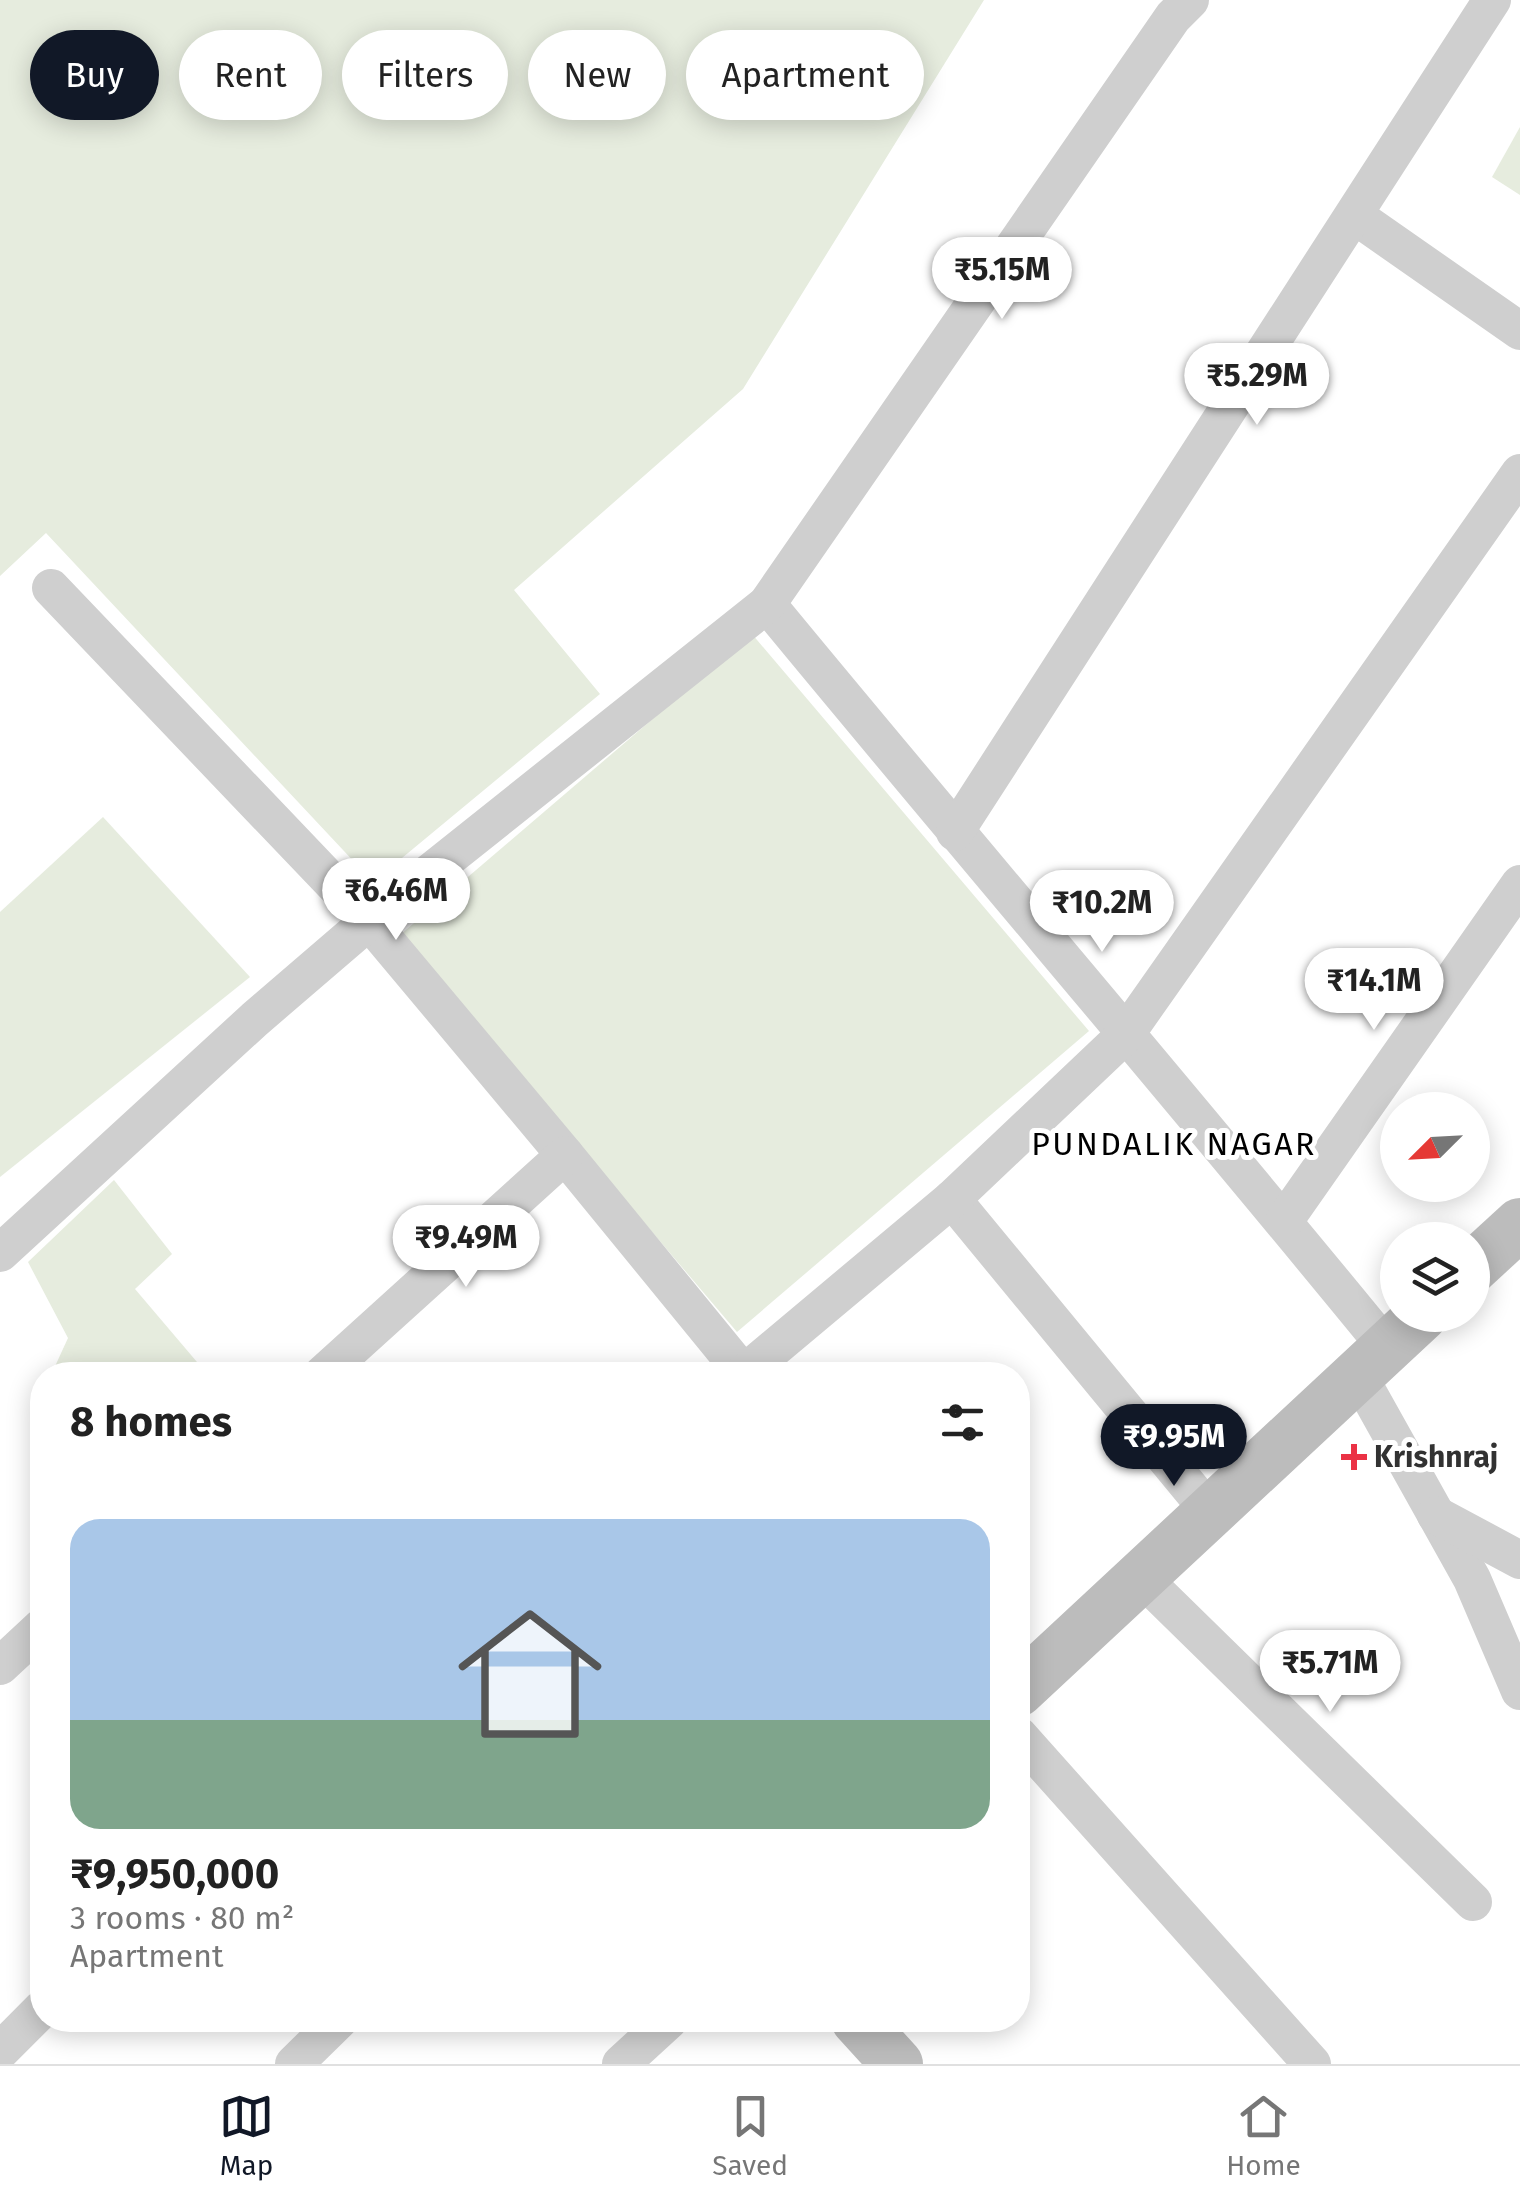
<!DOCTYPE html>
<html lang="en">
<head>
<meta charset="utf-8">
<style>
	body { margin:0; font-family:"Fira Sans",sans-serif; background:#f6f6f6; color:#222; height:100vh; display:flex; flex-direction:column; font-size:38px; white-space:nowrap }
	* { box-sizing:border-box; margin:0 }
	p { font-size:32px; color:#767676 }
	.icon { flex:none; width:55px; height:55px; fill:none; stroke:currentColor; stroke-width:2; stroke-linecap:round; stroke-linejoin:round }
	.map { position:relative; flex:1; overflow:hidden }
	.sheet { position:absolute; left:30px; top:1362px; width:1000px; height:670px; display:flex; flex-direction:column; background:#fff; border-radius:40px; box-shadow:0 5px 25px #0003 }
	.sheet>* { flex:none }
	.banner { position:absolute; left:30px; top:30px; width:1000px; height:90px; display:flex; gap:20px }
	.needle { width:65px; rotate:246deg }
	.controls { position:absolute; left:1380px; top:1092px; display:grid; gap:20px }
	.controls a { display:grid; place-items:center; width:110px; height:110px; border-radius:50%; background:#fff; box-shadow:0 5px 25px #0003; font-size:50px }
	.price { position:absolute; translate:-50% -85px; padding:0 22px; border-radius:35px; background:#fff; color:#222; font-size:32px; line-height:65px; filter:drop-shadow(0 2px 5px #0008) }
	.price::after { content:''; position:absolute; left:50%; top:60px; width:30px; height:22px; margin-left:-15px; background:inherit; clip-path:polygon(0 0,100% 0,50% 100%) }
	.price.current { background:#111827; color:#fff }
	ul { padding:0; list-style:none }
	li { display:grid; align-content:center; gap:20px; height:530px; padding:0 40px }
	li+li { border-top:2px solid #e0e0e0 }
	li span { display:grid; place-items:center; height:310px; border-radius:30px; color:#555 }
	li>.icon { margin-inline-start:auto }
	span .icon { width:180px; height:180px; fill:#fffc; stroke-width:1 }
	li b { font-size:42px }
	h2 { display:flex; justify-content:space-between; align-items:center; height:120px; padding:0 40px; font-size:42px }
	.chip { padding:0 35px; border-radius:45px; background:#fff; box-shadow:0 5px 25px #0003; font-size:35px; line-height:90px }
	.chip.current { background:#111827; color:#fff }
	.tabs { display:flex; justify-content:space-around; align-items:center; height:140px; border-top:2px solid #e0e0e0; background:#fff; font-size:28px; color:#767676 }
	.tabs a { display:grid; justify-items:center; gap:5px }
	.tabs .current { color:#111827 }
	.map>svg:first-child { display:block }
	.green { fill:#e6ecde }
	.lines { fill:none; stroke-linecap:round; stroke-linejoin:round }
	.street { stroke:#cfcfcf; stroke-width:38 }
	.secondary { stroke:#bcbcbc; stroke-width:52 }
	.poi-dot { fill:#eb3245; stroke:#fff; stroke-width:4 }
	.labels { text-anchor:middle; stroke-width:10; stroke-linejoin:round; paint-order:stroke }
	.poi-label { font-size:30px; font-weight:bold; fill:#323232; stroke:#fff; text-anchor:start }
	.neighbourhood-label { font-size:32px; letter-spacing:2.5px; fill:#000; stroke:#fff }
</style>
</head>
<body>
<div class="map">
<svg width="1520" height="2064" viewBox="0 0 1520 2064">
	<rect width="100%" height="100%" fill="#fff"/>
	<g class="green">
		<polygon points="0,0 984,0 743,389 514,590 600,694 373,882 46,533 0,576"/>
		<polygon points="1520,127 1520,195 1492,177"/>
		<polygon points="752,634 1089,1031 737,1332 400,935"/>
		<polygon points="103,817 250,977 0,1177 0,912"/>
		<polygon points="114,1180 172,1254 135,1289 208,1375 51,1375 68,1338 28,1262"/>
	</g>
	<g class="lines">
		<g class="street">
			<polyline points="1354,215 1520,331"/>
			<polyline points="51,588 369,921 565,1155 744,1374"/>
			<path d="M767,604c205,249 416,494 620,744"/>
			<polyline points="955,832 1492,0"/>
			<polyline points="952,1199 1210,1512"/>
			<polyline points="1284,1221 1520,884"/>
			<polyline points="0,1253 255,1019 369,921 767,604 1173,17 1190,0"/>
			<polyline points="322,1375 565,1155"/>
			<polyline points="742,1375 952,1199 1125,1035 1520,473"/>
			<polyline points="1358,1375 1472,1579 1520,1691"/>
			<polyline points="1436,1515 1520,1560"/>
			<polyline points="1141,1577 1473,1902"/>
			<polyline points="0,1666 42,1627"/>
			<polyline points="1018,1735 1312,2064"/>
			<polyline points="0,2051 42,2009"/>
			<polyline points="294,2064 339,2020"/>
			<polyline points="621,2064 669,2020"/>
		</g>
		<g class="secondary">
			<polyline points="1472,1268 1520,1224"/>
			<polyline points="1018,1691 1422,1315"/>
			<polyline points="857,2020 897,2064"/>
		</g>
	</g>
	<path class="poi-dot" d="M1349 1442h10v10h10v10h-10v10h-10v-10h-10v-10h10z"/>
	<g class="labels">
		<g class="poi-label">
			<text x="1374" y="1467">Krishnraj</text>
		</g>
		<g class="neighbourhood-label">
			<text x="1174" y="1155">PUNDALIK NAGAR</text>
		</g>
	</g>
</svg>
<div class="controls">
<a><svg class="needle" viewBox="-14 -14 28 28"><path d="M0-13l5 13h-10z" fill="#e53935"/><path d="M0 13l5-13h-10z" fill="#767676"/></svg></a>
<a><svg class="icon" aria-label="layers" viewBox="0 0 24 24"><path d="M12 4l9 5-9 5-9-5zM3 14l9 5 9-5"/></svg></a>
</div>
<b class="price" style="left:1002px;top:322px">₹5.15M</b>
<b class="price" style="left:1257px;top:428px">₹5.29M</b>
<b class="price" style="left:396px;top:943px">₹6.46M</b>
<b class="price" style="left:1102px;top:955px">₹10.2M</b>
<b class="price" style="left:1374px;top:1033px">₹14.1M</b>
<b class="price" style="left:466px;top:1290px">₹9.49M</b>
<b class="price current" style="left:1174px;top:1489px">₹9.95M</b>
<b class="price" style="left:1330px;top:1715px">₹5.71M</b>
<div class="banner">
<a class="chip current">Buy</a>
<a class="chip">Rent</a>
<a class="chip">Filters</a>
<a class="chip">New</a>
<a class="chip">Apartment</a>
</div>
<section class="sheet">
<h2>8 homes<svg class="icon" aria-label="filters" viewBox="0 0 24 24"><path d="M4 7h16M4 17h16"/><circle cx="9" cy="7" r="2"/><circle cx="15" cy="17" r="2"/></svg></h2>
<ul>
<li><span style="background:linear-gradient(#a9c7e8 65%,#7fa58c 0)"><svg class="icon" aria-label="home" viewBox="0 0 24 24"><path d="M3 11l9-7 9 7M6 9v11h12V9"/></svg></span><div><b>₹9,950,000</b><p>3 rooms · 80 m²</p><p>Apartment</p></div></li>
</ul>
</section>
</div>
<nav class="tabs">
<a class="current"><svg class="icon" aria-label="map" viewBox="0 0 24 24"><path d="M3 6l6-2 6 2 6-2v14l-6 2-6-2-6 2zM9 4v14M15 6v14"/></svg>Map</a>
<a><svg class="icon" aria-label="saved" viewBox="0 0 24 24"><path d="M7 4h10v16l-5-4-5 4z"/></svg>Saved</a>
<a><svg class="icon" aria-label="home" viewBox="0 0 24 24"><path d="M3 11l9-7 9 7M6 9v11h12V9"/></svg>Home</a>
</nav>
</body>
</html>
